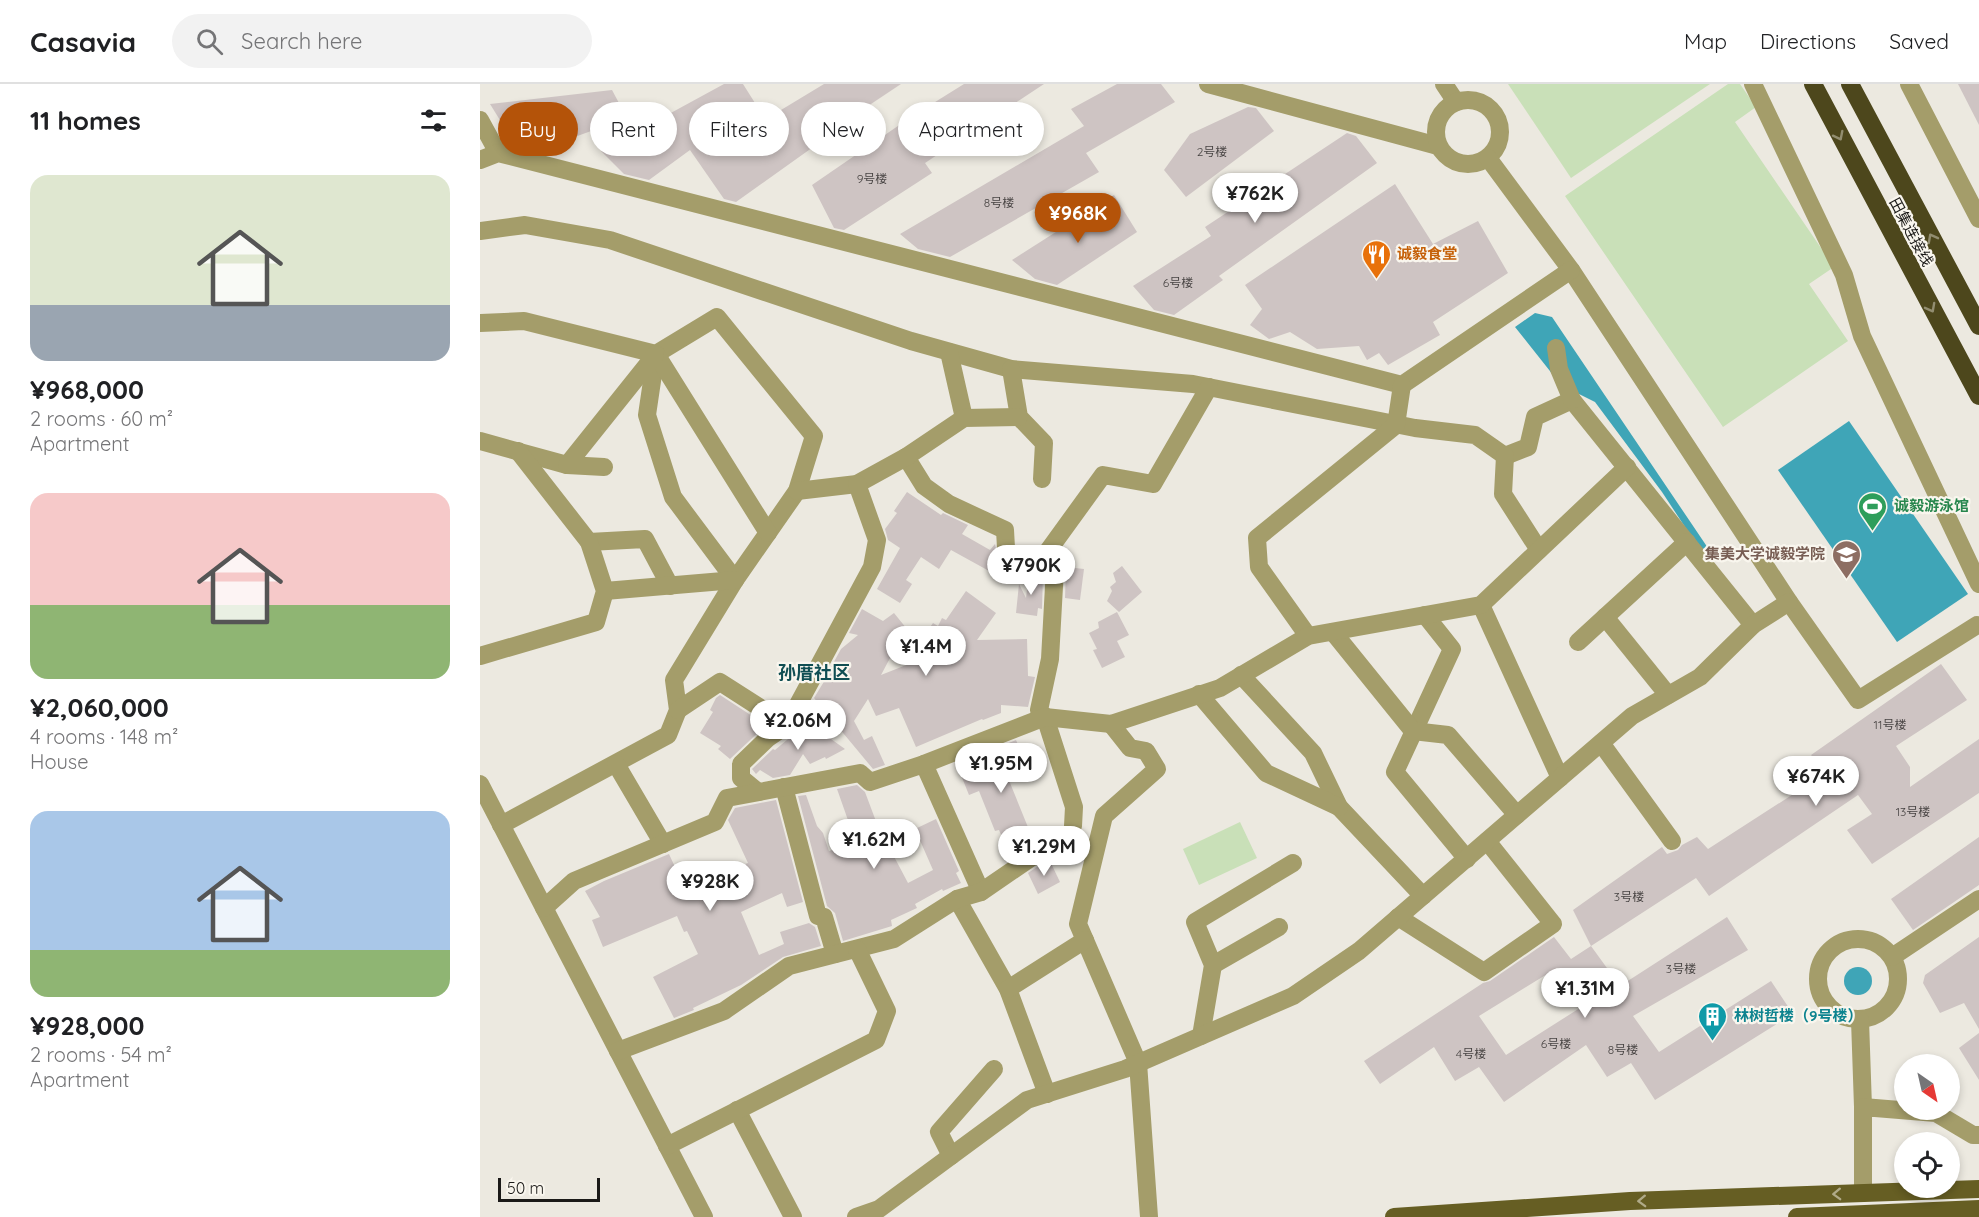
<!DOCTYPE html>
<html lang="en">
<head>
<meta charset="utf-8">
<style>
	body { margin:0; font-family:Quicksand,"Noto Sans SC",sans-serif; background:#f2f2f2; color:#202124; height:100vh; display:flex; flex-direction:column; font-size:22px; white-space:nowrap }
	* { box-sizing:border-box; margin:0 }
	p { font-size:20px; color:#757577 }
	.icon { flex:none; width:33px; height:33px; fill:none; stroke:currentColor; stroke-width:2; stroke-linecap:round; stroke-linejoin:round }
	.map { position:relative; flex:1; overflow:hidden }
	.details { display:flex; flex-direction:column; background:#fff; width:480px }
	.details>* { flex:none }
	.hud { position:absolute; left:18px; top:18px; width:570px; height:54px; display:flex; gap:12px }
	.needle { width:39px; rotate:146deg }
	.tools { position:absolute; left:1414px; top:970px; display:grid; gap:12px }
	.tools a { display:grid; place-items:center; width:66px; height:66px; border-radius:50%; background:#fff; box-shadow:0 3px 9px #0003; font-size:30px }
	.scale { position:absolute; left:18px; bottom:15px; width:102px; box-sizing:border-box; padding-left:6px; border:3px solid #1b1a18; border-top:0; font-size:16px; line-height:21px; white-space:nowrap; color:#1b1a18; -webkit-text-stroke:4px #f9f6ee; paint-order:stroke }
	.price { position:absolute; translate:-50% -51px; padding:0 14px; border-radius:21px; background:#fff; color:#222; font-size:20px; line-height:39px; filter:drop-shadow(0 2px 3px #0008) }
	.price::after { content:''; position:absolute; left:50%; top:36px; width:18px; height:14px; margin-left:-9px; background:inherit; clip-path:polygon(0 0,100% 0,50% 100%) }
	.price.selected { background:#b45309; color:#fff }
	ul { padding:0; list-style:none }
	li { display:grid; align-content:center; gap:12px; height:318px; padding:0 30px }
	li span { display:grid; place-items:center; height:186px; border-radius:18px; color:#555 }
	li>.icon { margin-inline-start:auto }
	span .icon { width:108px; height:108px; fill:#fffc; stroke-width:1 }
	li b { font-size:26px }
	h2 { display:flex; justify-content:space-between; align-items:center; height:72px; padding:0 30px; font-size:26px }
	.chip { padding:0 21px; border-radius:27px; background:#fff; box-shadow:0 3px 9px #0003; font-size:21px; line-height:54px }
	.chip.selected { background:#b45309; color:#fff }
	header { display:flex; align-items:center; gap:36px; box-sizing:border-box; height:84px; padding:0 30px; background:#fff; border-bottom:2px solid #e0e0e0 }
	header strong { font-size:28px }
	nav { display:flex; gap:33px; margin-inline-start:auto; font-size:21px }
	.search { width:420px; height:54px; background:#f2f2f2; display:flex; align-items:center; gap:15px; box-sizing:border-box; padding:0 21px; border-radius:33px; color:#757577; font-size:22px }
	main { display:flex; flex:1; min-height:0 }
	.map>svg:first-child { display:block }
	.green { fill:#c9e0b8 }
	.water { fill:#3fa5b7 }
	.building { fill:#cec4c3; fill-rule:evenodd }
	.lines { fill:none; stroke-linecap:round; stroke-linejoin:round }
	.minor { stroke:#a49d6a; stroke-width:18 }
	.major { stroke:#665e23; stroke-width:18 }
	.highway { stroke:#4d471c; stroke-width:18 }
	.oneway { stroke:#928d70 }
	.oneway2 { stroke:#b0aa88 }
	.labels { text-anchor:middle; stroke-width:4.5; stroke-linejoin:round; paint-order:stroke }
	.number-label { font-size:12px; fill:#484443 }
	.street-label { font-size:15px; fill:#1b1a18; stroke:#f9f6ee }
	.food-label { font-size:15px; font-weight:bold; fill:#c56008; stroke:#f9f6ee; text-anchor:start }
	.leisure-label { font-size:15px; font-weight:bold; fill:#27864d; stroke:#f9f6ee; text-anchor:start }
	.education-label { font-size:15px; font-weight:bold; fill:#785e54; stroke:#f9f6ee; text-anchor:end }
	.culture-label { font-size:15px; font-weight:bold; fill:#0d838f; stroke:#f9f6ee; text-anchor:start }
	.quarter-label { font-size:18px; font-weight:bold; fill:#104e53; stroke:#f9f6ee }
</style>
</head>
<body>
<header>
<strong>Casavia</strong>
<div class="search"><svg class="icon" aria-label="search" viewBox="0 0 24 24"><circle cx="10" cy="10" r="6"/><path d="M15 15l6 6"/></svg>Search here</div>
<nav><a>Map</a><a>Directions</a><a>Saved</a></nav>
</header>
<main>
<section class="details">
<h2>11 homes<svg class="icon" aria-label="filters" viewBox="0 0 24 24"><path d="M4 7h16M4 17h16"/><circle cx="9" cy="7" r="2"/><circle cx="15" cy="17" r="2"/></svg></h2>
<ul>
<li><span style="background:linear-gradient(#dfe7d0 70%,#9aa5b1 0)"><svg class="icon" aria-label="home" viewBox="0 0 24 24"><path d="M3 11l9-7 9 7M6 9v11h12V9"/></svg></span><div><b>¥968,000</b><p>2 rooms · 60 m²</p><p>Apartment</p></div></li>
<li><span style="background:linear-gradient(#f6c9c9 60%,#8fb573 0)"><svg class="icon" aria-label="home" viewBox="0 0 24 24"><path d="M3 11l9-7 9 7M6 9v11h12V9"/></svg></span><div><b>¥2,060,000</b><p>4 rooms · 148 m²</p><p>House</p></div></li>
<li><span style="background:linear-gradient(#a9c7e8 75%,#8fb573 0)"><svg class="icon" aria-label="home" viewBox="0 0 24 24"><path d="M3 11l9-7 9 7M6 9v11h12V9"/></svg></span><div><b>¥928,000</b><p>2 rooms · 54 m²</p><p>Apartment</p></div></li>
</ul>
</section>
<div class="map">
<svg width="1499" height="1133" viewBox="0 0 1499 1133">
	<rect width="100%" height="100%" fill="#ece9e0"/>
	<g class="green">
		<polygon points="1028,0 1230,0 1091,94"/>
		<polygon points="1248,0 1260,0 1276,23 1255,38 1354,183 1329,200 1368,257 1243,343 1085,112"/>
		<polygon points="760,738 777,774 719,801 703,765"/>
	</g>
	<g class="water">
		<polygon points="1055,229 1072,233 1232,470 1226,475 1182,408 1115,318 1081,301 1035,243"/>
		<polygon points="1369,337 1488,510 1417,558 1298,386"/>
		<circle cx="1378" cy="897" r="14"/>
	</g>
	<g class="building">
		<polygon points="244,0 263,0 275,19 219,60 227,71 344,0 421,0 370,34 371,36 256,118 244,115 210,66 169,96 144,90 121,67"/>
		<polygon points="484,0 564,0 445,79 452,89 364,146 354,144 332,101 431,33"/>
		<polygon points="637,0 681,0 695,18 606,69 619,88 470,173 438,165 420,150 604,42 591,25"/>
		<polygon points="1478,0 1499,0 1499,41"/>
		<polygon points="132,6 147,34 56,67 36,62 10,20"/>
		<polygon points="768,23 776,24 794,47 706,113 684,86 710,50"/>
		<polygon points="867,49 876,52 897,79 739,192 743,196 694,231 674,226 653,202 731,152 725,143"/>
		<polygon points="915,100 953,160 998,137 1028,189 953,238 960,251 908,281 899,269 887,276 879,262 837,265 810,248 789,255 770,241 782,225 765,201"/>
		<polygon points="634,111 657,148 577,201 555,195 532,176"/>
		<polygon points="427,408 461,431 463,429 488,441 482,450 510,466 515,460 517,471 526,482 520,493 471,466 459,485 441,473 426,496 432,500 420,519 397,505 420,464 408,456 405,445 417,429 414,427"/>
		<polygon points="642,482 662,508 639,528 627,517 632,507 630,503 636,498 633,489"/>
		<polygon points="586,483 604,485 600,516 585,514"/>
		<polygon points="549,488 563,491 562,525 558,524 557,532 536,529 539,500 546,514"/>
		<polygon points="486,507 516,529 497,556 547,555 548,592 555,593 548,623 521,621 521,629 503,636 502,635 436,663 419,624 396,632 388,615 374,637 384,656 392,652 405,681 393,685 334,614 351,586 350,585 361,565 378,551 369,549 382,525 403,537 414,529 431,550 417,561 401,591 454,570 444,552 453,539 458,542 462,534 466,536"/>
		<polygon points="637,528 649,551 637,557 645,573 622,584 613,566 617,565 609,549 619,544 618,538"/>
		<polygon points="1461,580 1487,616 1416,662 1430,683 1430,703 1499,655 1499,709 1392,780 1367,746 1392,730 1378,711 1229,812 1216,794 1111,862 1093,826 1182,763 1187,770 1198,766 1202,761 1217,753 1228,765 1318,707 1310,697 1338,679 1331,671"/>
		<polygon points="240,611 286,641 250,675 238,665 241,662 220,649 233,628 230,626 236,614"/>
		<polygon points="323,635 365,665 346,675 345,673 330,680 323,670 310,691 293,694 280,686 276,690 272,685 293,665 295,666 314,650"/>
		<polygon points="536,656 549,685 528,694 554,758 531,774 519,746 515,747 499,707 489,711 479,686 495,679 494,676 520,666 519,663"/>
		<polygon points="377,701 385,708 406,764 409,763 428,799 453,786 435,745 456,735 479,787 476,789 481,799 463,807 462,805 435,820 437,824 411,836 412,842 363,857 355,829 347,822 318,712 326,711 337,742 343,749 349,767 379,758 372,738 369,739 357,705"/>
		<polygon points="296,716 323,818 307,823 302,809 261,828 279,871 304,860 300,848 329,839 335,843 341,862 303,873 261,901 213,924 214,926 194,934 173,893 218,870 207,847 204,848 197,832 123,863 112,836 120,833 105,807 124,797 189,770 200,794 197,796 206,815 226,806 227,809 252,799 248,786 268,779 248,736 255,724"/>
		<polygon points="1499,753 1499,801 1433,846 1411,815"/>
		<polygon points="569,775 580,798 558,810 548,789"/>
		<path d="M1247,833l21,33 -115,66 26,36 112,-71 22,33 -138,86 -24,-37 -24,14 -21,-32 -82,57 -25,-35 -24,14 -21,-34 -54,37 -16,-23 119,-78 7,-2 64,-44 17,22 20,-13 29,40zM1077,884l26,38 -77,49 -27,-39z"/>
		<polygon points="1499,853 1499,945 1484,919 1460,929 1443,899 1445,891"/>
		<polygon points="1499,949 1499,996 1479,964"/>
	</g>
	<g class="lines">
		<g class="minor">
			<polyline points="728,0 958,62"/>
			<polyline points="964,0 976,18"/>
			<polyline points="1273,0 1364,191 1382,252 1499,500"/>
			<polyline points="1429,0 1499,135"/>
			<circle cx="988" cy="48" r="32"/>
			<polyline points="0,36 18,69"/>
			<polyline points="1008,74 1091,186 1309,518 1378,616 1497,541"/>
			<polyline points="0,76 18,69 922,301 1091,186"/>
			<polyline points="0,147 45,141 130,156 431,257 531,285 713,300 935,344 995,351 1025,372 1048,363 1055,333 1092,316 1273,541"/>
			<polyline points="0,239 44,237 176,270 237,233 334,352 317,407 255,496 194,596 198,626 188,651 21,741"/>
			<polyline points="1076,264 1079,285 1092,316"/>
			<polyline points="469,268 484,334"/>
			<polyline points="176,270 167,331 193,413 255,496"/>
			<polyline points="176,270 288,449"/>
			<polyline points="531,285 539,333 564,359 562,395"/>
			<polyline points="0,357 87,381 124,383"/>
			<polyline points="1025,372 1023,410 1059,466"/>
			<polyline points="426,373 444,402 469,420 525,446 526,464 535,475 560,478 575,484 570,575 559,626 565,633 594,723 593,742"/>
			<polyline points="87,381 175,271"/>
			<polyline points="317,407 377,400 426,373 484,334 539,333"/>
			<polyline points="109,458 165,455 190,502"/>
			<polyline points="560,478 623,391 673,400 729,303"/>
			<polyline points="125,507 255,496"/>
			<polyline points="1001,521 1080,694"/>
			<polyline points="945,531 972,565 915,688 987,775"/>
			<polyline points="1125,533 1188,611"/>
			<polyline points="853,548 933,647 968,651 1037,731"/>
			<polyline points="828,552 779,483 777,454 916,341 922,301"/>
			<polyline points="1098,558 1207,458"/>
			<polyline points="0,572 116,538 125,507 109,458 38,367"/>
			<polyline points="761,591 833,669 859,723 943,812"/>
			<polyline points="719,610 786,689 859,723"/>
			<polyline points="198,626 240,598 307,641"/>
			<polyline points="631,640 650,664 666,667 677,685 624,732 598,840 658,979 669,1133"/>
			<polyline points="1121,659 1192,757"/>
			<polyline points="136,680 183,760"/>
			<polyline points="444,680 501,808"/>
			<polyline points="0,700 224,1133"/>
			<polyline points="304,703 338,832 344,833 355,870"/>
			<polyline points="278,708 261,694 261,680 288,654 307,641 392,483 397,456 377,400"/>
			<polyline points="477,815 528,905 567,1010"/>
			<polyline points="64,824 94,797 235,738 247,714 380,689 390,698 444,680 565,633 631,640 740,604 828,552 1001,521 1147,383"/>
			<polyline points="918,833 1004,888 1073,840 1007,757"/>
			<circle cx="1378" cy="895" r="40"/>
			<polyline points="1412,873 1499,815"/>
			<polyline points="733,881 799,843"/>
			<polyline points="528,905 605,856"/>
			<polyline points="1380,936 1383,1023"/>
			<polyline points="721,952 733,881 715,838 813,779"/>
			<polyline points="138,967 244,927 309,882 414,855 477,815 501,808 568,762"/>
			<polyline points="257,1026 313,1133"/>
			<polyline points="187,1062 396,956 407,927 377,865"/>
			<polyline points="471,1072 459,1048 514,985"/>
			<polyline points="1383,1109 1383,1023 1456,1029 1493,1051 1499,1051"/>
			<polyline points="376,1133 399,1125 547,1016 645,985 813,912 879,867 1152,632 1220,593 1273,541 1309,518"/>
		</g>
		<g class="major">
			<polyline points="914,1133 1150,1117 1499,1105"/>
			<polyline points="1317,1133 1499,1125"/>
		</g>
		<g class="highway">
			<polyline points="1333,0 1499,312"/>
			<polyline points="1370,0 1499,242"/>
		</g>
	</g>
	<defs><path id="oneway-chevron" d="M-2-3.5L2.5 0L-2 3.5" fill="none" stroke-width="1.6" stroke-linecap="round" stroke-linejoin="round" transform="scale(1.5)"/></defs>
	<g class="oneway">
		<use href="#oneway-chevron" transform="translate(1359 52) rotate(63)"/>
		<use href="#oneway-chevron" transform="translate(1452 154) rotate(-118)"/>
		<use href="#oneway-chevron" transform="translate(1451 224) rotate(62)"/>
	</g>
	<g class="oneway2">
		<use href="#oneway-chevron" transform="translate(1357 1110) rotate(178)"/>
		<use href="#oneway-chevron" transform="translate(1162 1117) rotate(178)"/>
	</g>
	<defs>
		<symbol id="restaurant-pin" viewBox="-11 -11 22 30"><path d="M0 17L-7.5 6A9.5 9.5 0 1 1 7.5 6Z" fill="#e8710a" stroke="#f9f6ee"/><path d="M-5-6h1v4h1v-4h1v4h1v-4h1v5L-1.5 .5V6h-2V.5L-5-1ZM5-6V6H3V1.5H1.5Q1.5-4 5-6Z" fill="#fff"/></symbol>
		<symbol id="stadium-pin" viewBox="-11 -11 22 30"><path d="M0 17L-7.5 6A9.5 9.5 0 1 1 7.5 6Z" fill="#2e9e5b" stroke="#f9f6ee"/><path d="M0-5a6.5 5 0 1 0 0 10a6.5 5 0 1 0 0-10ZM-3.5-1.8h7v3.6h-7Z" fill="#fff"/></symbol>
		<symbol id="university-pin" viewBox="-11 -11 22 30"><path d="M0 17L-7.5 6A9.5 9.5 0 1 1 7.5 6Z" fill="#8d6e63" stroke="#f9f6ee"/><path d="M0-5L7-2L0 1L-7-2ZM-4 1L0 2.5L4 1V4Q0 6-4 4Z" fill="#fff"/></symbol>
		<symbol id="building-pin" viewBox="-11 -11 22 30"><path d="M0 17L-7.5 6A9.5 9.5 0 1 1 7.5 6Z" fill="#0f9aa8" stroke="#f9f6ee"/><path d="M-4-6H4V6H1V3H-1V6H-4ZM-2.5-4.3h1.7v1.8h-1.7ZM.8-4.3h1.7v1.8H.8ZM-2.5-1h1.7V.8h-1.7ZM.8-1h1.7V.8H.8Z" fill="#fff"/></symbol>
	</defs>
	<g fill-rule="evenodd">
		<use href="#restaurant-pin" x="880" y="154" width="33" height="45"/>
		<use href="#stadium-pin" x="1376" y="406" width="33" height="45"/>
		<use href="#university-pin" x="1350" y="454" width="33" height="45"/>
		<use href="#building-pin" x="1216" y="916" width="33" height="45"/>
	</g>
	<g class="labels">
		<g class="number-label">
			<text x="732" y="72">2号楼</text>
			<text x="392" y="99">9号楼</text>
			<text x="519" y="123">8号楼</text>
			<text x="698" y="203">6号楼</text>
			<text x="1410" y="645">11号楼</text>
			<text x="1433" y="732">13号楼</text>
			<text x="1149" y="817">3号楼</text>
			<text x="1201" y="889">3号楼</text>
			<text x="1076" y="964">6号楼</text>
			<text x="1143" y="970">8号楼</text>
			<text x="991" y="974">4号楼</text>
		</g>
		<g class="street-label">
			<text transform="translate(1431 148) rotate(62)" y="5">田集连接线</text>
		</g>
		<g class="food-label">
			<text x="917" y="175">诚毅食堂</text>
		</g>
		<g class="leisure-label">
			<text x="1414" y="427">诚毅游泳馆</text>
		</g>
		<g class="education-label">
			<text x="1345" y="475">集美大学诚毅学院</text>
		</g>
		<g class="culture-label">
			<text x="1254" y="937">林树哲楼（9号楼）</text>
		</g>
		<g class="quarter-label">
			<text x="334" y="595">孙厝社区</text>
		</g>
	</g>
</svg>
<div class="tools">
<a><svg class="needle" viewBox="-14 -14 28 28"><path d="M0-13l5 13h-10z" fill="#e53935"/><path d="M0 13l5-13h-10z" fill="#757577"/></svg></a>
<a><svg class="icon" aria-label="locate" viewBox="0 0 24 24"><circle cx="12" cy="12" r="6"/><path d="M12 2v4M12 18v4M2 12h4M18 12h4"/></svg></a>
</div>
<div class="scale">50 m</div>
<b class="price" style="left:775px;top:140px">¥762K</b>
<b class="price selected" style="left:598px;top:160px">¥968K</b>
<b class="price" style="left:551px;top:512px">¥790K</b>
<b class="price" style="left:446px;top:593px">¥1.4M</b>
<b class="price" style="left:318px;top:667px">¥2.06M</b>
<b class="price" style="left:521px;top:710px">¥1.95M</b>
<b class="price" style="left:1336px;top:723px">¥674K</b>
<b class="price" style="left:394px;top:786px">¥1.62M</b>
<b class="price" style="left:564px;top:793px">¥1.29M</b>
<b class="price" style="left:230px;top:828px">¥928K</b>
<b class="price" style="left:1105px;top:935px">¥1.31M</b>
<div class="hud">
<a class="chip selected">Buy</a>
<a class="chip">Rent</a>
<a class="chip">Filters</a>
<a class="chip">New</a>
<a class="chip">Apartment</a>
</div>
</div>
</main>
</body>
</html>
